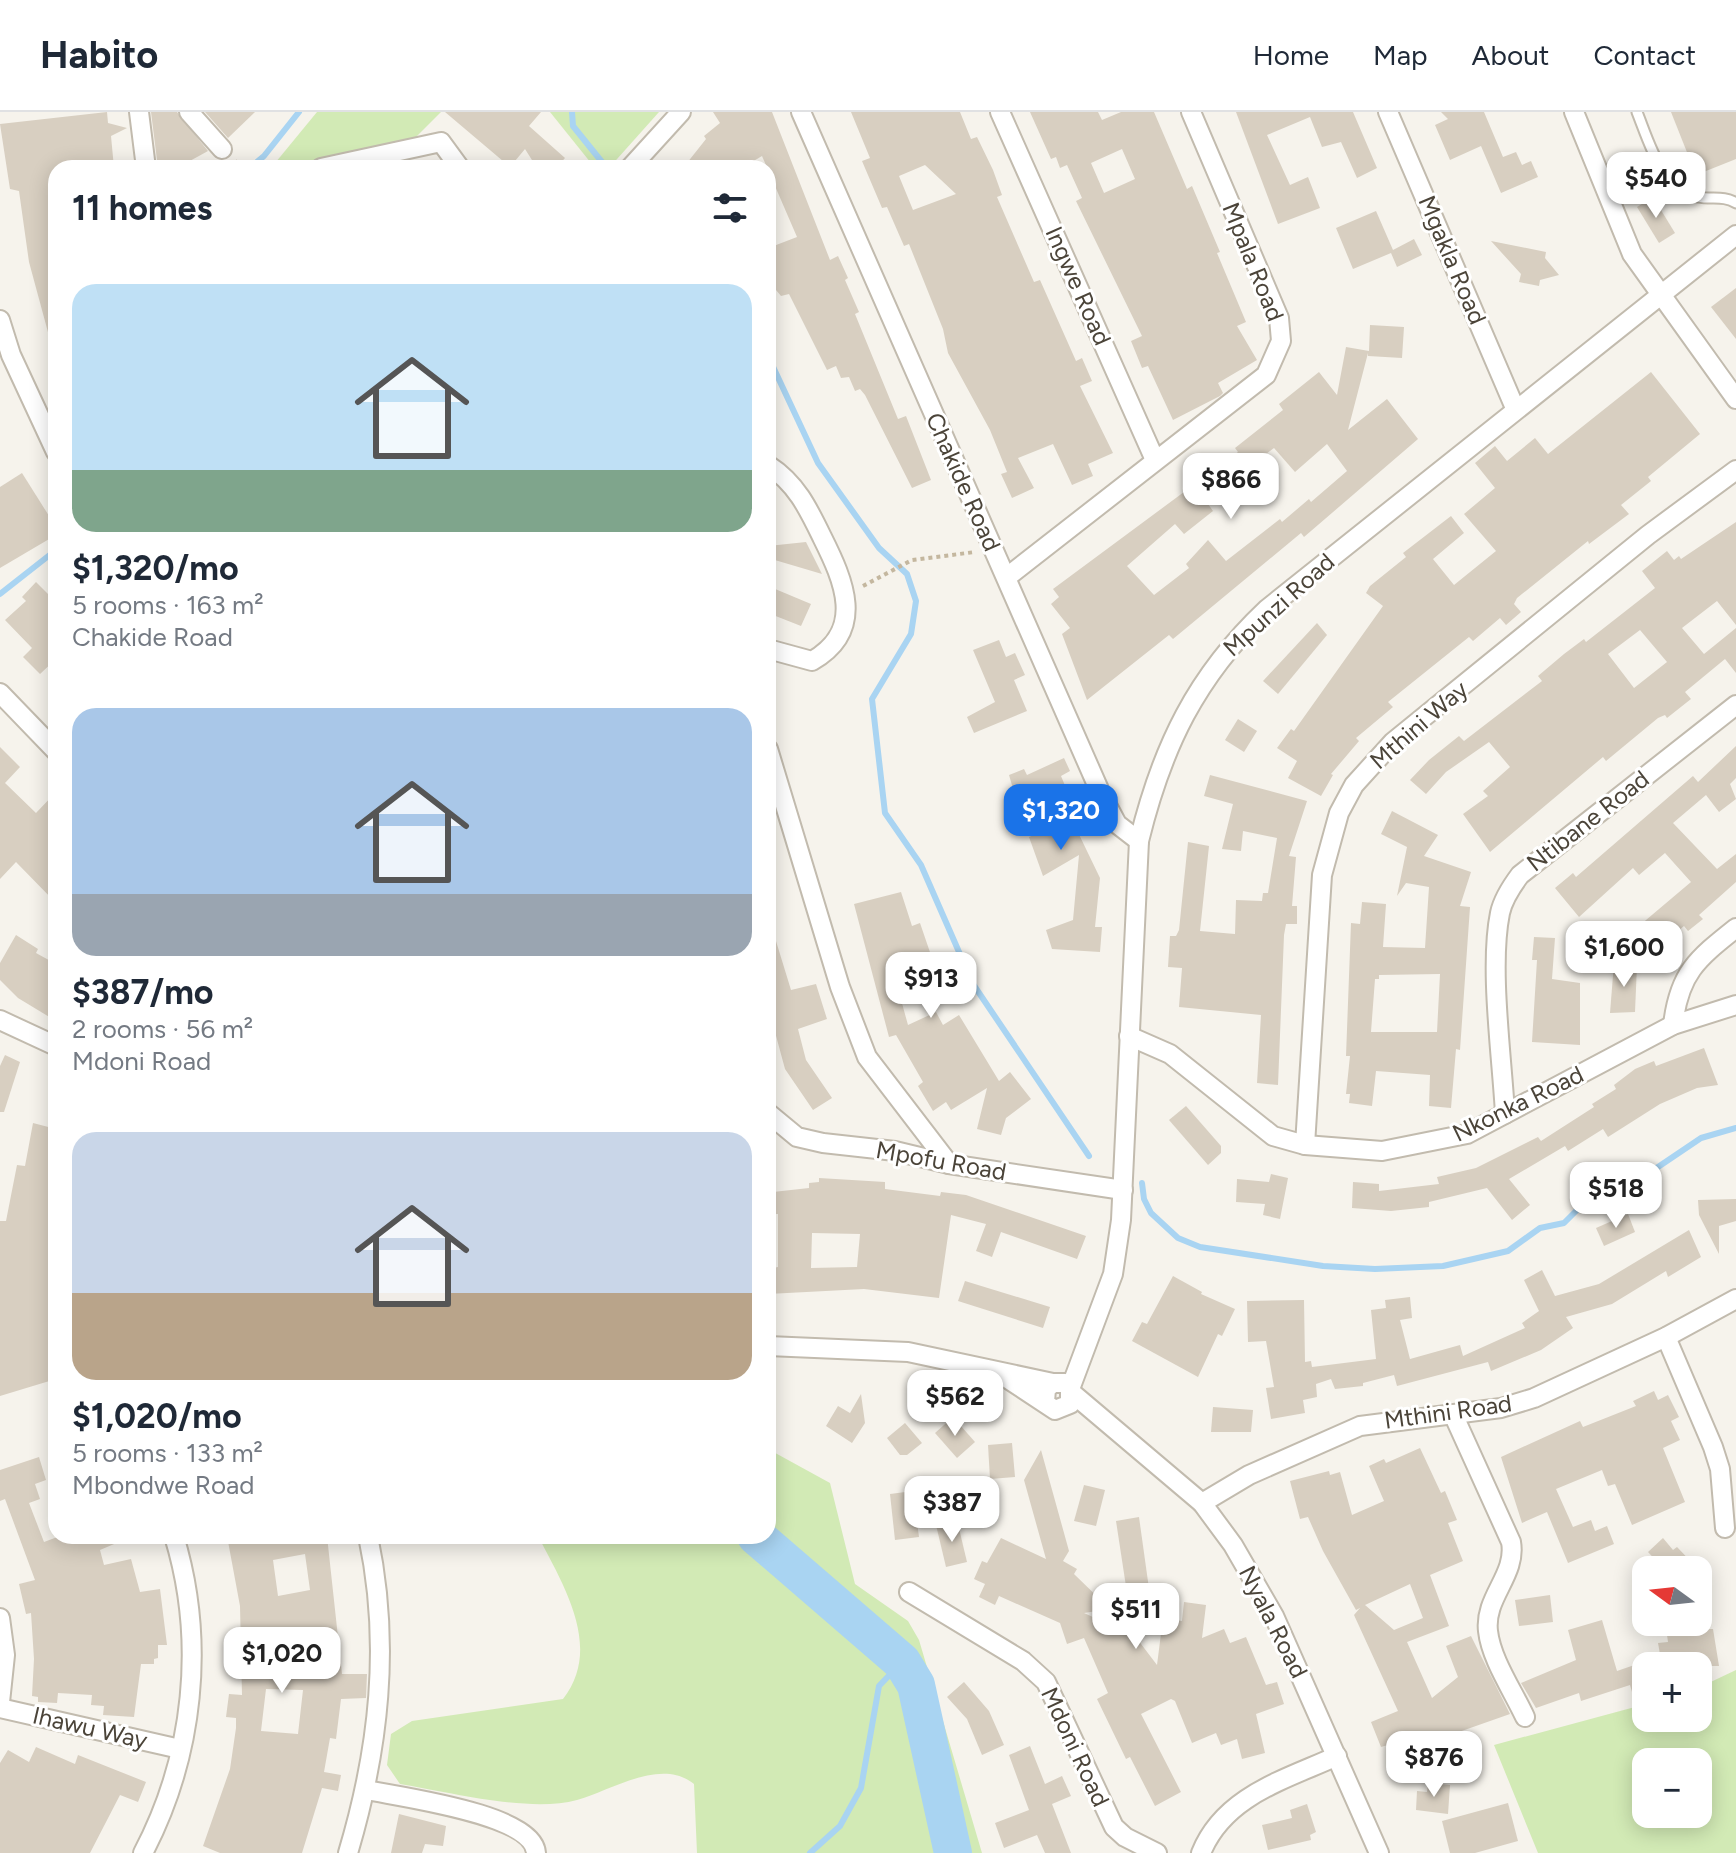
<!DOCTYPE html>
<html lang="en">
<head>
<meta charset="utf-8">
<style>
	body { margin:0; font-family:Figtree,sans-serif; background:#f2f2f3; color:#1f2937; height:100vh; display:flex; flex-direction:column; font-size:30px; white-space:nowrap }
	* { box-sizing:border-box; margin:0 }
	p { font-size:26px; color:#747a83 }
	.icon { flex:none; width:44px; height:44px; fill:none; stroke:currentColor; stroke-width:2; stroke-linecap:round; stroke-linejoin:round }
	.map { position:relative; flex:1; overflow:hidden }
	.drawer { position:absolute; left:48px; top:48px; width:728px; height:1384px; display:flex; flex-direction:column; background:#fff; border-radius:24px; box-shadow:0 4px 20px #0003 }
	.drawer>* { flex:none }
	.needle { width:52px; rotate:285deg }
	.tools { position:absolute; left:1632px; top:1444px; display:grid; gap:16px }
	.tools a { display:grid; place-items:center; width:80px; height:80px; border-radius:16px; background:#fff; box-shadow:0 4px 20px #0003; font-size:40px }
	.price { position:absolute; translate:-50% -68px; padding:0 18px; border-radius:16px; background:#fff; color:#222; font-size:26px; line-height:52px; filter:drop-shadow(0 2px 4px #0008) }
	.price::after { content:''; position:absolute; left:50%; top:48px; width:24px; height:18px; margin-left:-12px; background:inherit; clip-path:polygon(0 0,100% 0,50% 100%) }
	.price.selected { background:#1a73e8; color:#fff }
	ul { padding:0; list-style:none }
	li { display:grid; align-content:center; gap:16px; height:424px; padding:0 24px }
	li span { display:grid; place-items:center; height:248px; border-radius:24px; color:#555 }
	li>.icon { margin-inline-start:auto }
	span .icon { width:144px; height:144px; fill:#fffc; stroke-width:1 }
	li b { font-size:34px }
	h2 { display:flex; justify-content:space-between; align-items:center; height:96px; padding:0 24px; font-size:34px }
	header { display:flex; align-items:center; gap:48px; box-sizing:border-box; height:112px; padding:0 40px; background:#fff; border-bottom:2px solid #e0e1e3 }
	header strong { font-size:38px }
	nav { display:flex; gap:44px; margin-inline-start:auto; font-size:28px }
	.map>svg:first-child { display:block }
	.green { fill:#d2eab5; fill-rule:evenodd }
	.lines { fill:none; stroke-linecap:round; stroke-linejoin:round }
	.stream { stroke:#a9d4f2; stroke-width:6 }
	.river { stroke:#a9d4f2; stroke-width:38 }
	.building { fill:#d8cfc1; fill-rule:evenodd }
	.lane-casing { stroke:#c2bbae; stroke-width:13 }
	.street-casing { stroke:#c2bbae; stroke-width:22 }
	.path { stroke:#c4b79f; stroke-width:4; stroke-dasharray:4 4; stroke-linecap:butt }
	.lane { stroke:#fff; stroke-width:9 }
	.street { stroke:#fff; stroke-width:18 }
	.labels { text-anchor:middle; stroke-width:6; stroke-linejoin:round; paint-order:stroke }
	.street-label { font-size:24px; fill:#4b4439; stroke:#fff }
</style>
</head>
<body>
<header>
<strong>Habito</strong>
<nav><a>Home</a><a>Map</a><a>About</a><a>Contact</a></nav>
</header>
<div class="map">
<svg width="1736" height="1741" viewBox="0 0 1736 1741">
	<rect width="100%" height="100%" fill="#f6f3ec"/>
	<g class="green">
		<polygon points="317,0 441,0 385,56 271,56"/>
		<polygon points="550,0 659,0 609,56 595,56"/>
		<path d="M768,1337l62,34 25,101 53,37 11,19 63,213h-285l-3,-69c-33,-27 -84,7 -117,16 -48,13 -128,-8 -177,-16l-13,-19 4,-31 21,-13 151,-22c40,-51 1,-113 -25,-163h230z"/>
		<path d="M1736,1558v183h-198l-44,-108 152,-41v14h52v-30zM1698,1650v52h-52v-52z"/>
	</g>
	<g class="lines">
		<g class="stream">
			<polyline points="572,0 573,14 606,55"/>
			<polyline points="250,56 264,44 299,0"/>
			<polyline points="768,244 818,351 879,436 907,462 916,489 911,522 872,587 885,701 921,753 973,872 1089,1044"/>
			<polyline points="0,482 56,438"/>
			<polyline points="1142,1071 1144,1087 1151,1101 1178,1126 1200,1135 1323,1154 1375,1157 1443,1154 1508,1139 1540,1116 1564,1111 1583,1092 1615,1084 1701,1026 1736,1016"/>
			<polyline points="810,1741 840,1714 861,1676 879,1574 902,1550"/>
		</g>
		<polyline class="river" points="756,1424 902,1550 916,1573 953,1741"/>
	</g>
	<g class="building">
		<polygon points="107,0 108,11 127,16 111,24 114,56 56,56 56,234 52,235 29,150 19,79 10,77 0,12"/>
		<polygon points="151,0 177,0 208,39 188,50 158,56"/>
		<polygon points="205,0 255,0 228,26"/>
		<polygon points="445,0 541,0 529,14 565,46 556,56 537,56 525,37 510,55"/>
		<polygon points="713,0 772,0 830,148 838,144 848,166 845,168 859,200 855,202 898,307 906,304 931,368 912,376 865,283 860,277 855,279 849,265 841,266 836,254 827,258 789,182 781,184 776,178 768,153 768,146 774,143 771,135 797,125 762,44 742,56 683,56 706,27 704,24 720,11"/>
		<path d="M851,0h109l11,27 6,-2 16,33 9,25 -5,2 37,85 6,-2 36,81 6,-3 10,23 -12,5 33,67 -25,11 5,12 -21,9 -19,-41 -35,14 16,30 -22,10 -11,-24 6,-2 -17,-42 -42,-77 -5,-24 -34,-85 -5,2 -17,-39 -5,1 -20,-47 8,-3zM925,53l31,29 -43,16 -14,-34z"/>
		<path d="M1030,0h68l4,8 19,-8h33l33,77 5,-3 28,66 -3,1 29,69 -9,4 20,34 -39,23 5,10 -3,3 -47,24 -25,-54 -6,2 -11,-27 11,-5 -66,-135 6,-3 -15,-33 -7,3 -4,-11 -5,2zM1122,37l13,30 -31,14 -13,-30z"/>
		<polygon points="1236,0 1353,0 1377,56 1357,66 1341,30 1322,35 1310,5 1267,23 1290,73 1308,65 1320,96 1278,112"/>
		<polygon points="1441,0 1484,0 1503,45 1516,40 1522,53 1531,49 1538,65 1501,81 1481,34 1450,48 1435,13 1448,7"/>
		<polygon points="1671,0 1736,0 1736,47 1696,63"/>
		<polygon points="1653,85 1675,121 1659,131 1637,95"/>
		<polygon points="1376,99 1393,138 1414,127 1422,143 1397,155 1391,141 1353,157 1336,116"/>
		<polygon points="1491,129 1546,140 1545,146 1559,163 1540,168 1539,174 1519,170 1521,162"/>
		<polygon points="1736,176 1736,227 1711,195"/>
		<path d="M1370,213l34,2 -2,31 -34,-2v-3l-20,77 39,-31 31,40 -114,98 -3,-4 -128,106 -4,-4 -82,65 -25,-66 8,-6 -19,-24 8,-7 -6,-8 185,-137 -3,-4 48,-38 -4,-6 40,-32 18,23 9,-48 23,4zM1327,332l20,27 -36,31 -2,-3 -27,23 -2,-3 -54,42 -18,-21 -22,24 3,4 -35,27 -27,-29 48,-42 9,10 29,-23 -5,-7 30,-22 -3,-5 39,-29 21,24z"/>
		<polygon points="1651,260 1700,322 1648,365 1651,369 1621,393 1629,402 1589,432 1588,429 1517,486 1514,492 1521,500 1506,513 1500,506 1473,529 1469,525 1388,590 1393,595 1356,626 1359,629 1331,662 1333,663 1321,684 1288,666 1297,649 1277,636 1291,617 1294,619 1383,494 1366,481 1370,474 1406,445 1403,441 1451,404 1464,421 1433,447 1454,473 1496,439 1464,402 1495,376 1475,351 1495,334 1507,349 1535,326 1548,342"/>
		<polygon points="22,361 56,415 56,423 0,456 0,375"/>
		<path d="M1736,410v103l-19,-24 -35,27 22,26 32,-26v45l-11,-14 -40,33 6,7 -24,19 -2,-3 -7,3 -52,43 -3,-4 -113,95 -27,-38 25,-18 -5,-5 27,-24 -21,-25 -43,30 -20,22 -16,-14 19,-20 30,-24 5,5 78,-60 -4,-5 26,-22 20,-15 2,3 69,-54 -13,-17 25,-20 7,9 5,-4 2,3zM1640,518l27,32 -33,26 -26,-34z"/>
		<polygon points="806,430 822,462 768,446 768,434"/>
		<polygon points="36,470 56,490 56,547 40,562 23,545 32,536 5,508 26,489 22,485"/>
		<polygon points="768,474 811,492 801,514 768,501"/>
		<polygon points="1317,511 1327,523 1278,582 1263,569"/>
		<polygon points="999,528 1006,545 1015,541 1025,563 1014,568 1027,599 974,621 967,605 995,590 973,538"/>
		<polygon points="1238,607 1257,619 1244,640 1225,628"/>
		<polygon points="1736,634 1736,666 1730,672 1736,687 1719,700 1706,683 1673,711 1717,757 1736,742 1736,770 1699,803 1703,807 1688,819 1684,814 1678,819 1675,816 1647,837 1633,819 1691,770 1665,741 1639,763 1633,756 1579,805 1555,776 1573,761 1576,765 1693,664 1698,670"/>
		<polygon points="0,635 20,655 5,671 36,701 56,680 56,791 16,750 0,767"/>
		<polygon points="1064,646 1070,659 1061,664 1079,707 1073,710 1100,766 1095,815 1102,815 1100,840 1052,837 1046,818 1073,808 1079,743 1043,764 1029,725 1034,723 1025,682 1016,687 1009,663 1024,657 1027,663"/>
		<polygon points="1210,663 1307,689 1289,744 1296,745 1292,794 1297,794 1297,812 1286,812 1284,823 1278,973 1257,971 1261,903 1179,895 1182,856 1168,855 1170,824 1176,824 1179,818 1188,730 1209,734 1200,819 1235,822 1236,788 1262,789 1263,781 1268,781 1277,726 1243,719 1241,739 1222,737 1233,692 1204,684"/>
		<path d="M1392,699l46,24 -14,21 47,16 -11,34 10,1 -10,143 -4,-1 -5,59 -22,-2 1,-31 -54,-4 -4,35 -23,-3 1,-9h-4l4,-38h-4l5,-133 9,1 2,-22 24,2 -3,43 42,1 4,-61 -23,-4 -9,13 10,-49 -26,-13zM1440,862l-3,58h-66l4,-53h4v-4z"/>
		<polygon points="901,780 912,814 920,811 934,852 895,866 908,913 936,900 943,913 959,903 999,969 1010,960 1031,987 1006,1006 1001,1023 977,1017 987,976 951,998 946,990 933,999 918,974 923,970 896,923 889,925 854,792"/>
		<polygon points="772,816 791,878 816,872 827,907 798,917 806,948 832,986 813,998 785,957 775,920 768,922 768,817"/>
		<polygon points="16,823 38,837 36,841 56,852 56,909 18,886 0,868 0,851"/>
		<polygon points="1534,825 1555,826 1552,867 1580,871 1580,933 1532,930 1537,848 1532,848"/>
		<polygon points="1614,851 1637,853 1635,900 1610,901"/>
		<polygon points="1704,936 1718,973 1697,976 1660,992 1608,1025 1603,1017 1568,1039 1565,1034 1509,1067 1530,1093 1512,1108 1487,1076 1429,1090 1429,1095 1391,1099 1352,1096 1353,1070 1379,1072 1379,1079 1439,1072 1437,1065 1476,1056 1538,1025 1541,1029 1594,995 1592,992 1616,977 1614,973 1635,957 1654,949 1656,954"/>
		<polygon points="5,943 20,950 4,1000 0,1000 0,954"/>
		<polygon points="1186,994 1221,1034 1221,1041 1208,1053 1169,1008"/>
		<polygon points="33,1011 56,1017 56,1115 54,1130 51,1130 56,1267 0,1284 0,1109 6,1109 17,1053 25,1054"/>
		<polygon points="1271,1062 1288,1066 1280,1107 1263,1103 1265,1092 1236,1090 1237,1067 1269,1070"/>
		<path d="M819,1066l66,4v7l55,7 1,-4 25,3 120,41 -9,23 -76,-27 -9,25 -16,-6 10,-27 -35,-9 -12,83 -75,-9 -96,5v-25l10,-2v-53h-3l-2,-22 36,-4v-5l10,-1zM812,1121l48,1 -3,33 -46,1z"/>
		<polygon points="1736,1087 1736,1109 1719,1114 1719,1142 1699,1103 1698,1088"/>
		<polygon points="1628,1102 1635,1120 1604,1134 1596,1116"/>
		<polygon points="1689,1118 1701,1145 1668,1165 1666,1159 1612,1192 1566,1205 1573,1216 1541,1238 1491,1259 1488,1250 1397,1274 1394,1263 1363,1271 1363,1274 1335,1277 1331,1267 1316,1272 1317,1285 1303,1288 1305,1301 1271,1307 1266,1276 1274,1275 1266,1229 1248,1230 1247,1189 1304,1188 1305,1250 1311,1249 1312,1255 1376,1247 1371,1198 1386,1196 1385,1188 1410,1185 1412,1206 1400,1208 1410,1247 1460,1233 1463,1244 1525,1216 1522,1211 1539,1199 1524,1168 1542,1158 1555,1184 1599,1172"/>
		<polygon points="1173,1164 1202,1180 1201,1182 1235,1197 1222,1224 1218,1222 1198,1265 1132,1229 1142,1210 1147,1212"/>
		<polygon points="965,1169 1050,1195 1043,1216 958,1189"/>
		<polygon points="1654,1279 1658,1288 1668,1283 1679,1305 1671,1309 1680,1328 1663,1336 1685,1390 1632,1413 1615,1372 1608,1374 1602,1358 1556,1377 1573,1415 1591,1408 1595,1419 1607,1414 1614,1432 1568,1451 1547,1400 1522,1411 1501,1345 1580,1309 1583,1315 1636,1294 1633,1289"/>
		<polygon points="861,1282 865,1311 852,1331 826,1314 838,1294 850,1301"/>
		<polygon points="1213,1295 1253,1298 1251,1320 1211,1320"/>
		<polygon points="953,1305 975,1330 957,1346 935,1321"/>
		<polygon points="905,1311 922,1331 907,1343 900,1343 887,1326"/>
		<polygon points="1012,1331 1015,1365 990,1367 988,1333"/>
		<path d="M1420,1336l21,45 4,-2 12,29 -9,3 15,38 -33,14 19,51 -42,16 25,56 26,-21 -12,-31 25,-10 39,78 -54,19 8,18 -32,14 -14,-34 -10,8 -27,8 -10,-25 27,-11 -44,-96 6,-7 -4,2 -33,-59 -15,-34 -8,2 -10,-38 39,-10 1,4 10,-3 12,43 32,-14 -15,-35 15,-7 2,4zM1410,1472l13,34 -29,12 -29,-25z"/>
		<polygon points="1041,1338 1069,1439 1063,1449 1077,1457 1074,1462 1110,1497 1084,1501 1135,1524 1157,1553 1163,1506 1182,1509 1184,1490 1206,1493 1202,1526 1224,1517 1230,1531 1246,1525 1266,1573 1277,1570 1284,1592 1256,1602 1265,1641 1242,1647 1237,1627 1221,1633 1216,1621 1192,1631 1175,1589 1171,1587 1141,1602 1181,1680 1155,1694 1130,1645 1126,1647 1097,1587 1108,1581 1084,1526 1067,1532 1060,1511 999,1484 995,1493 979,1485 985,1472 974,1467 982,1449 987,1451 1001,1426 1046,1447 1024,1368"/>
		<polygon points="39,1345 46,1368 35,1372 40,1387 29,1391 44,1430 60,1424 133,1424 100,1438 104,1453 131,1447 140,1480 160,1477 167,1533 158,1533 158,1546 154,1547 154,1552 141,1552 134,1605 103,1603 104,1594 91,1593 92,1583 58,1581 57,1591 38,1590 38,1585 32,1584 34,1547 31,1501 26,1502 19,1472 35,1468 5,1387 0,1389 0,1358"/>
		<polygon points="1084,1373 1105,1378 1096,1414 1074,1409"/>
		<polygon points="913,1379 919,1425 895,1428 890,1382"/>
		<polygon points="1139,1405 1151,1491 1129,1494 1116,1409"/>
		<polygon points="957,1408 967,1450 946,1455 936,1413"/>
		<path d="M227,1424h100l15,138h25l-1,24 -25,1 -5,40 -6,-1 -6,34 17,3 -3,16 -16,-3 -20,65h-82l-17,-7 27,-77 6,-41v-10l-10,-1 3,-23 13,1 -2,-89zM305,1442l5,36 -32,6 -5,-36zM266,1577l37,1 -5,44 -37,-3z"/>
		<polygon points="1663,1426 1673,1438 1677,1435 1699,1458 1665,1458 1648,1440"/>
		<polygon points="1550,1483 1553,1510 1519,1514 1515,1488"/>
		<polygon points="1602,1508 1617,1559 1646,1549 1646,1576 1632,1580 1630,1573 1581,1589 1579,1581 1536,1596 1521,1571 1576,1548 1568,1518"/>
		<polygon points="1702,1517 1713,1517 1719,1554 1662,1554 1658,1531 1668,1530 1667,1523"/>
		<polygon points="964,1570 989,1599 1004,1633 982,1643 967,1607 947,1585"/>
		<polygon points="1030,1634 1045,1672 1062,1664 1071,1684 1052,1692 1071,1741 1045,1741 1037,1723 1004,1736 995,1711 1029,1698 1009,1643"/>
		<polygon points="36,1635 75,1652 78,1643 146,1670 138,1690 120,1683 90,1741 0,1741 0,1651 8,1638 29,1650"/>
		<polygon points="1428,1671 1450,1673 1448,1702 1416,1698 1417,1679 1427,1680"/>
		<polygon points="1508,1691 1518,1729 1475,1741 1450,1741 1442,1709"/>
		<polygon points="1307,1692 1316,1720 1310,1723 1311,1728 1268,1738 1262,1713 1292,1706 1290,1698"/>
		<polygon points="399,1702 446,1714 443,1734 425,1732 422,1741 391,1741"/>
	</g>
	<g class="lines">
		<defs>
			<path id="lane" d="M1637,0c12,30 25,79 61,85 14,3 25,-2 38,6"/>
			<g id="street">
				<polyline points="139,0 146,56"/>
				<polyline points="189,0 222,37"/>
				<polyline points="801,0 1101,682 1117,712 1139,729"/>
				<polyline points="1000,0 1155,348"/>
				<polyline points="1388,0 1515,296"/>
				<polyline points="1574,0 1632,142 1736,287"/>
				<polyline points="321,56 441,30 460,56"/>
				<polyline points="630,56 681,0"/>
				<polyline points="0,208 11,243 56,340"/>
				<path d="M768,353c28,18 40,43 54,72 22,44 44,93 -10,124l-44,-12"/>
				<polyline points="1007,465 1266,263 1281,229 1279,206 1191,0"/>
				<polyline points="0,581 56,639"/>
				<polyline points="768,637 840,875 867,945 949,1052"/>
				<polyline points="0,908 56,934"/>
				<path d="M1673,913c6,-52 24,-66 63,-97"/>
				<polyline points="1129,924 1170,942 1273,1024 1305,1033 1382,1039 1467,1022 1673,913 1736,893"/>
				<polyline points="768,1001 797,1025 823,1031 895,1039 949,1052 1123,1078"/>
				<path d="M1505,1002c-3,-57 -16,-147 -5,-201 3,-14 11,-26 20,-38l216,-170"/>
				<polyline points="1305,1033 1322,763 1339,701 1354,673 1393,630 1648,423 1736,358"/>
				<polyline points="1666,1225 1713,1335 1720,1357 1725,1416"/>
				<polyline points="768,1234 908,1240 1053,1271"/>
				<polyline points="1005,1265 1055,1298 1070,1292 1070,1277 1065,1271 1053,1271 1046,1277 1045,1290"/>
				<path d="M1070,1277l43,-115 8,-54 18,-379c23,-94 57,-165 128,-232l469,-374"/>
				<polyline points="1072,1281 1202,1391 1233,1433 1274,1504 1379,1741"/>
				<path d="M1453,1302l58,128c6,33 -27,55 -23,89 3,28 25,60 37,86"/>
				<polyline points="1202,1391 1249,1363 1360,1314 1501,1296 1534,1286 1666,1225 1736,1187"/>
				<polyline points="909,1480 1023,1549 1046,1570 1114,1715 1125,1725 1157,1741"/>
				<polyline points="0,1506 5,1543 0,1590"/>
				<polyline points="0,1596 180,1637"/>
				<path d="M367,1678c33,7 167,24 169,63"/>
				<path d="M143,1741c51,-97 63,-212 31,-317"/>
				<path d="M348,1741c31,-104 43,-209 20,-317"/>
				<path d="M1201,1741c23,-57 83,-73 136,-97"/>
			</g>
		</defs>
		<use href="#lane" class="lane-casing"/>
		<use href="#street" class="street-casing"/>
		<g class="path">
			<polyline points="235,49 243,56"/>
			<polyline points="863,474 912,448 975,440"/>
		</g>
		<use href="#lane" class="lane"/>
		<use href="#street" class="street"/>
	</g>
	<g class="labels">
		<g class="street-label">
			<text transform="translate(1452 148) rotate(67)" y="8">Mgakla Road</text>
			<text transform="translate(1253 150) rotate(68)" y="8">Mpala Road</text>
			<text transform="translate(1078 174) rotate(66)" y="8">Ingwe Road</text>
			<text transform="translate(963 370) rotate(66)" y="8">Chakide Road</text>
			<text transform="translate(1279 493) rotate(-42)" y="8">Mpunzi Road</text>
			<text transform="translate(1419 613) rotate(-41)" y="8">Mthini Way</text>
			<text transform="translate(1588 709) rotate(-38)" y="8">Ntibane Road</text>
			<text transform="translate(1518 992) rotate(-26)" y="8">Nkonka Road</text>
			<text transform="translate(941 1049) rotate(10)" y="8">Mpofu Road</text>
			<text transform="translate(1448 1300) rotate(-8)" y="8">Mthini Road</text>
			<text transform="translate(1273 1510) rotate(63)" y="8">Nyala Road</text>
			<text transform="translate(90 1616) rotate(13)" y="8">Ihawu Way</text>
			<text transform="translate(1075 1635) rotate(65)" y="8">Mdoni Road</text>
		</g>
	</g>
</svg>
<div class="tools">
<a><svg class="needle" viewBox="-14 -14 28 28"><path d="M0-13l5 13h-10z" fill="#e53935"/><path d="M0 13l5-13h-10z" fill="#747a83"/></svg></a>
<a>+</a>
<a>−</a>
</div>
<b class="price" style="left:1656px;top:108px">$540</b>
<b class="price" style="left:1231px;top:409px">$866</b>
<b class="price selected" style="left:1061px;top:740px">$1,320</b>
<b class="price" style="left:1624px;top:877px">$1,600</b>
<b class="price" style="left:931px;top:908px">$913</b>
<b class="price" style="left:1616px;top:1118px">$518</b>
<b class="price" style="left:955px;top:1326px">$562</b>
<b class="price" style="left:952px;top:1432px">$387</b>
<b class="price" style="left:1136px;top:1539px">$511</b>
<b class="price" style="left:282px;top:1583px">$1,020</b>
<b class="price" style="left:1434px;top:1687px">$876</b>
<section class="drawer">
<h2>11 homes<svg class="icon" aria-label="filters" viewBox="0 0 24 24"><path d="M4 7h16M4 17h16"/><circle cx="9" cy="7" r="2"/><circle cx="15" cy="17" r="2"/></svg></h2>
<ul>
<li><span style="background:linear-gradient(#bfe0f5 75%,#7fa58c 0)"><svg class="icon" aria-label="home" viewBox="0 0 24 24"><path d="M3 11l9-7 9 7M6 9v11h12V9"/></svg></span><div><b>$1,320/mo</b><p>5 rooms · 163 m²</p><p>Chakide Road</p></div></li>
<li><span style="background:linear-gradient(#a9c7e8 75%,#9aa5b1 0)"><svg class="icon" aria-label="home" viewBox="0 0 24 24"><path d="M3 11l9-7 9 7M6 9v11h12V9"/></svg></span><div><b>$387/mo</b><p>2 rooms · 56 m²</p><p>Mdoni Road</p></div></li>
<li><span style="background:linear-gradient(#c9d6e8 65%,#b9a48a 0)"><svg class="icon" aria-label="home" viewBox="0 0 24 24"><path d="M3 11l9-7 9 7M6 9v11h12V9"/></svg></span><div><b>$1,020/mo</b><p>5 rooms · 133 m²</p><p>Mbondwe Road</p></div></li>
</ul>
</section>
</div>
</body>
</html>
